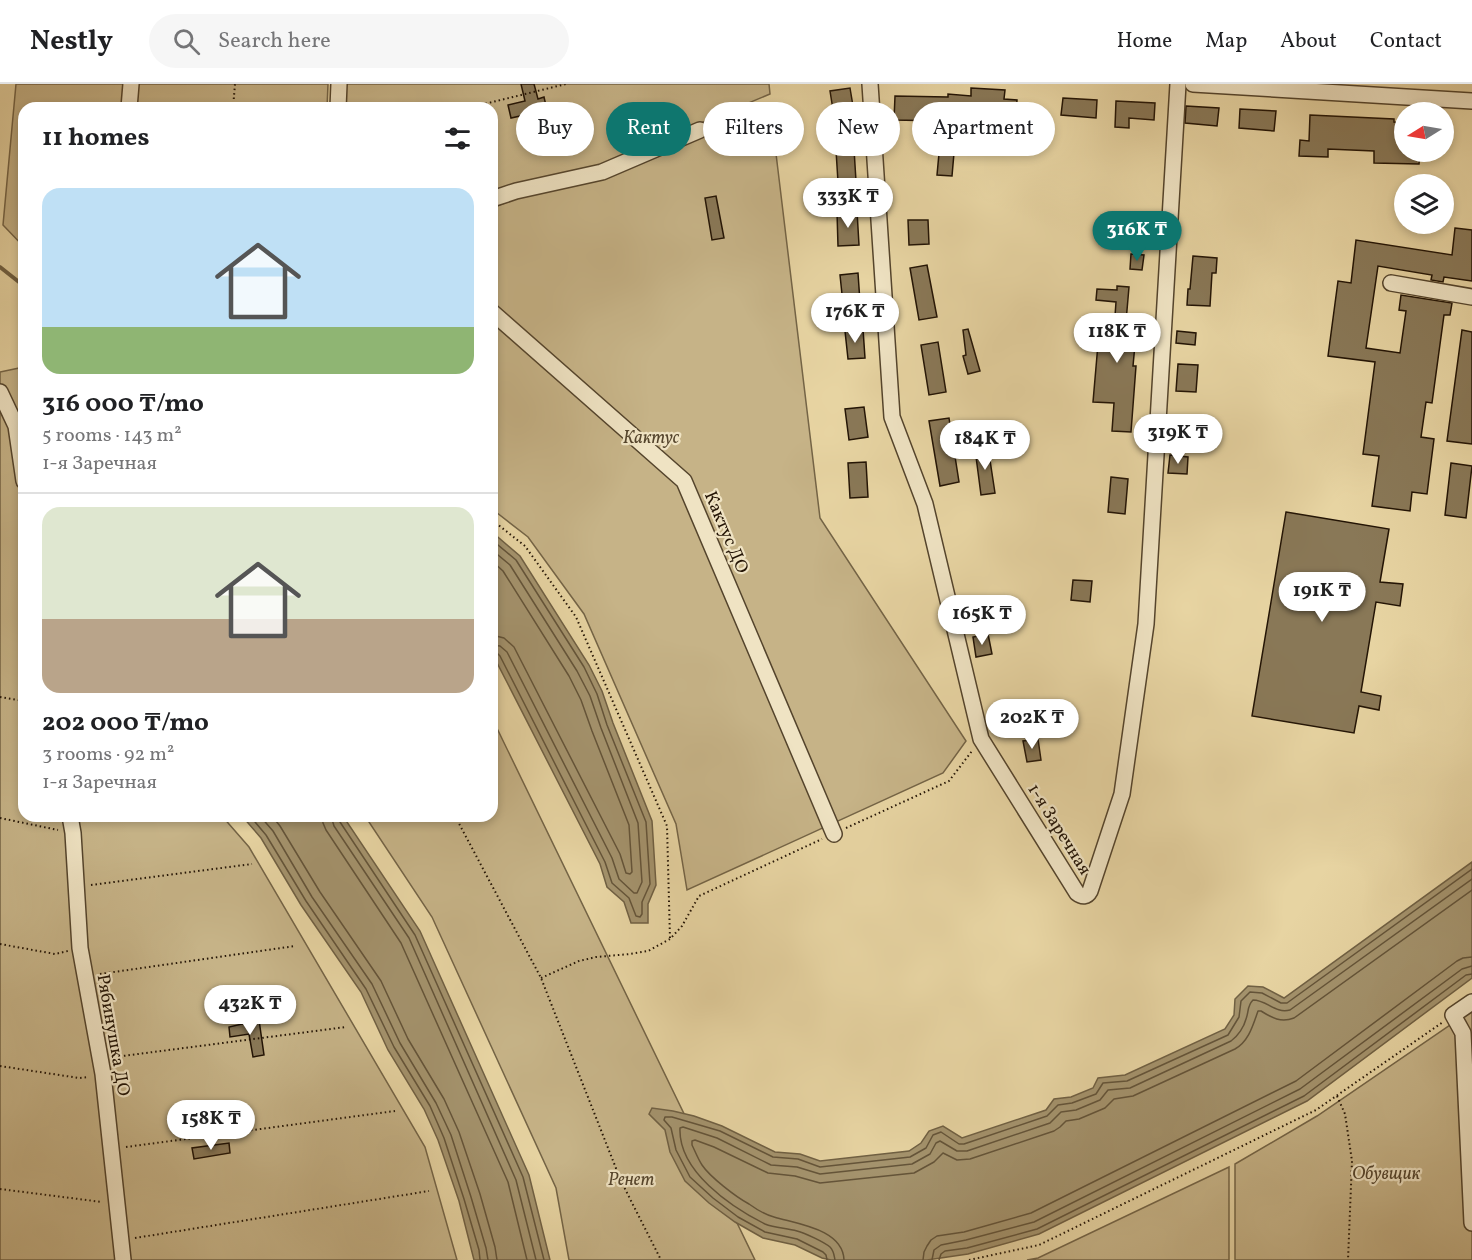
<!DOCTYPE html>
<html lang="en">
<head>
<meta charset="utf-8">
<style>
	body { margin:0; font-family:Vollkorn,serif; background:#f6f6f6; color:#202124; height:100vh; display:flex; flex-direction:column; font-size:22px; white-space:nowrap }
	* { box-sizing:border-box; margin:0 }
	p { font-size:20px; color:#757577 }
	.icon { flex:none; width:33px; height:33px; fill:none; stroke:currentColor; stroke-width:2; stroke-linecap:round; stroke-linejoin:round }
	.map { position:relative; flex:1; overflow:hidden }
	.side { position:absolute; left:18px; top:18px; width:480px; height:720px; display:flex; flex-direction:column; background:#fff; border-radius:18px; box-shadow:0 3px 9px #0003 }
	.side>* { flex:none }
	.hud { position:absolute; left:516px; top:18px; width:570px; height:54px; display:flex; gap:12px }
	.needle { width:39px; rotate:259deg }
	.buttons { position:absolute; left:1394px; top:18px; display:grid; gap:12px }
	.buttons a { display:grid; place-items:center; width:60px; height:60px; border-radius:50%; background:#fff; box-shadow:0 3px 9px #0003; font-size:30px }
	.price { position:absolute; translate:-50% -51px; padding:0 14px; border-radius:21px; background:#fff; color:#222; font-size:20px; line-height:39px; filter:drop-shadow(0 2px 3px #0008) }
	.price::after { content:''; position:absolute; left:50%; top:36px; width:18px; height:14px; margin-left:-9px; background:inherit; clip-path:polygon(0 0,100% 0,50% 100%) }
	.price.selected { background:#0f766e; color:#fff }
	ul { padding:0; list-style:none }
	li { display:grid; align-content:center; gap:12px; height:318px; padding:0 24px }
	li+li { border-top:2px solid #e0e0e0 }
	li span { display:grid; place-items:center; height:186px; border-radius:18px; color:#555 }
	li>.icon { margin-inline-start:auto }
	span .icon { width:108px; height:108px; fill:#fffc; stroke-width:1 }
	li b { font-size:26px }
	h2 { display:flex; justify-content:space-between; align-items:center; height:72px; padding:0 24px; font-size:26px }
	.tag { padding:0 21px; border-radius:27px; background:#fff; box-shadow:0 3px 9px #0003; font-size:21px; line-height:54px }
	.tag.selected { background:#0f766e; color:#fff }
	header { display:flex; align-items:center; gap:36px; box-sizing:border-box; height:84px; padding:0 30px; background:#fff; border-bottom:2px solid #e0e0e0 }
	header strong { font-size:28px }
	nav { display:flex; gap:33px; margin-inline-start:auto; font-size:21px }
	.search { width:420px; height:54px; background:#f6f6f6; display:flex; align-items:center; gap:15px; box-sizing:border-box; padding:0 21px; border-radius:33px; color:#757577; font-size:22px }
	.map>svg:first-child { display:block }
	.green { fill:#c6b387; stroke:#746446; stroke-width:1.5 }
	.water { fill:#a4936d; stroke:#706043; stroke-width:1.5 }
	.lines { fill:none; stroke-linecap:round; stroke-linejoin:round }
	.shore { stroke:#645439; stroke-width:1.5 }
	.stream { stroke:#706043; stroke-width:4 }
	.building { fill:#897857; stroke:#231405; stroke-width:1.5 }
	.minor-casing { stroke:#54442c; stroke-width:18 }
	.path { stroke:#231405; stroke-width:2; stroke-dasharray:1.5 3; stroke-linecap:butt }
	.minor { stroke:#efe3c3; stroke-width:15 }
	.labels { text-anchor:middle; stroke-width:4.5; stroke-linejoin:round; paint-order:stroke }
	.park-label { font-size:18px; font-style:italic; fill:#54442c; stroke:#efe3c3 }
	.street-label { font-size:18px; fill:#231405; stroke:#efe3c3 }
</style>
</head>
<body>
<header>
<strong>Nestly</strong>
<div class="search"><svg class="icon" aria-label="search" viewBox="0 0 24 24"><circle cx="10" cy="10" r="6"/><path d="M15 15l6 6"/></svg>Search here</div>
<nav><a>Home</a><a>Map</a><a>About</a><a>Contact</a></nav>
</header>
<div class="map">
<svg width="1472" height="1176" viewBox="0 0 1472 1176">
	<rect width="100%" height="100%" fill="#e7d4a2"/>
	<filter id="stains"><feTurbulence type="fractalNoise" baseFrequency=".00333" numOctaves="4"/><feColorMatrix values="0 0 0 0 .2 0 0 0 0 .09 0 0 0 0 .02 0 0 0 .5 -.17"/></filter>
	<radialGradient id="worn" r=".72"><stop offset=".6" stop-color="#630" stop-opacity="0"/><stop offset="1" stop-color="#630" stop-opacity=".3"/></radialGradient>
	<g class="green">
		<polygon points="16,0 328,0 327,24 24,24 24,163 3,141"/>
		<polygon points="343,0 769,0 770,10 596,83 492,106 492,24 342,24"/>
		<polygon points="770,20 820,434 966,657 943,689 687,806 676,740 584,530 528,453 492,425 492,124 515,115 606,93"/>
		<polygon points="24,283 24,732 222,732 249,763 425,1063 457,1176 0,1176 0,288"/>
		<polygon points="492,634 755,1176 569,1176 556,1104 432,833 365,732 492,732"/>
		<polygon points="1472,926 1472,1176 1235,1176 1235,1080 1317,1032"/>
		<polygon points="1229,1083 1229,1176 1027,1176 1038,1174"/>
	</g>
	<g class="water">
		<polygon points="492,448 520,472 589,581 602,607 613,639 652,737 656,801 648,820 648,839 631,839 624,818 607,803 600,780 492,569"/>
		<polygon points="242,732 343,732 420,847 529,1091 550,1176 474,1176 459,1117 438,1056 424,1025 388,966 361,908 301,821 261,754"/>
		<polygon points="1472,778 1472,894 1307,1017 1039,1150 968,1170 927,1176 831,1176 822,1174 795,1161 763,1154 735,1138 709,1119 685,1097 670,1068 665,1046 649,1030 652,1024 673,1027 694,1032 722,1042 775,1068 800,1070 820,1077 909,1067 921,1059 929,1047 943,1042 962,1054 1046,1026 1054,1015 1071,1013 1093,1004 1098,994 1125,991 1225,945 1234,931 1235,915 1248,902 1263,903 1284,914"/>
	</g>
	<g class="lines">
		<g class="shore">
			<polyline points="492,456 516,476 584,583 597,610 607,641 646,738 650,800 642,818 642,830 640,833 636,832 629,814 612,799 605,778 500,572 497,569 492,568"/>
			<polyline points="492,466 510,481 577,587 590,612 601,644 638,739 642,798 637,809 634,809 619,795 612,774 507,568 500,562 492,561"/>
			<polyline points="492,477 503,487 569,592 581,616 592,647 629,741 632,788 630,790 626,789 620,770 514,563 504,554 492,551"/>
			<polyline points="250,732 266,751 306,817 366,905 394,963 430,1022 444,1054 464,1115 479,1166 480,1176"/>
			<polyline points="260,732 273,747 312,813 372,900 400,959 436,1019 451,1051 471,1113 486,1164 488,1176"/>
			<polyline points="272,732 280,742 320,808 381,897 408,955 444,1015 459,1048 480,1110 495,1163 497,1176"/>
			<polyline points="322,732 323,739 326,746 401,859 508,1098 527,1176"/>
			<polyline points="331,732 334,742 409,854 516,1096 536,1176"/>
			<polyline points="339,732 340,738 415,851 523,1093 544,1176"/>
			<polyline points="827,1176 826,1171 823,1168 797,1155 765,1148 738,1133 713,1114 690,1093 676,1066 671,1044 664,1036 665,1033 672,1033 720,1047 773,1073 798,1075 820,1083 910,1073 926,1064 933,1051 941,1048 959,1060 964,1060 1047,1032 1058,1021 1072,1019 1096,1010 1103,999 1127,997 1228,951 1239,933 1241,917 1250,908 1262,909 1281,919 1287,919 1472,785"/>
			<path d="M835,1176c-1,-5 -1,-9 -5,-13 -6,-5 -25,-14 -33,-16 -11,-3 -22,-3 -32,-7 -34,-17 -87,-53 -85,-96l3,-1 34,11 54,27 26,2 23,7 92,-10 18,-10 6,-11 4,-2 17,10h10l83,-28 11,-11 15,-2 24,-10 8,-10 22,-2 101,-47c7,-5 13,-14 15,-22 3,-8 1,-13 7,-19 14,0 22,14 37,10l182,-131"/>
			<path d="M844,1176c-1,-31 -47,-36 -70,-43 -9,-2 -18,-8 -25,-13 -13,-7 -39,-27 -47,-39 -4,-6 -7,-14 -10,-20v-4l3,-1 19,7 54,26 27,3 25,7 94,-10 20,-11 9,-9 14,7 13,-1 84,-28 6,-4 6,-6 13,-2 26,-11 9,-9 19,-3 102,-47c14,-8 18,-24 23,-38h3c11,7 20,12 33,7l178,-128"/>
			<polyline points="923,1176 924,1168 927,1162 931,1156 937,1152 964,1148 1031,1129 1296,997 1457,877 1463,874 1472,873"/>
			<polyline points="932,1176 934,1166 941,1161 966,1156 1034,1138 1300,1005 1462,885 1472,882"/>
			<polyline points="939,1176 941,1170 945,1167 967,1164 1037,1145 1304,1012 1466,891 1472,890"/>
		</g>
		<polyline class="stream" points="0,183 24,202"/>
	</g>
	<g class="building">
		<polygon points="521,0 534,0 538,15 544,13 547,26 511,34 508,21 525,17"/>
		<polygon points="850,4 855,34 835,38 830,7"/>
		<polygon points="971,4 1005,6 1004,15 1017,16 1016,30 1001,29 1000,43 952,40 949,69 954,69 952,92 937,91 942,37 894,36 895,12 948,13 948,10 971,12"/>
		<polygon points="1063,14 1097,16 1096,34 1061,31"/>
		<polygon points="1116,17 1155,19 1154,36 1129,34 1129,44 1115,43"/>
		<polygon points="1186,22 1219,24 1217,42 1185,39"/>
		<polygon points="1240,25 1276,27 1274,47 1239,44"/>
		<polygon points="1310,31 1394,35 1394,38 1404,39 1404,68 1420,68 1419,80 1374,79 1374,67 1328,65 1328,73 1299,72 1300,56 1309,57"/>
		<polygon points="854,65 856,97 838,98 836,66"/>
		<polygon points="716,112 724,154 712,156 705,114"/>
		<polygon points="857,127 859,161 838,162 837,128"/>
		<polygon points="908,136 928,136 929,160 909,161"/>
		<polygon points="1455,144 1472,146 1472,197 1444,193 1443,198 1431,196 1432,191 1378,182 1366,264 1400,269 1406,227 1399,226 1401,211 1452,219 1450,231 1444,231 1432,319 1426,318 1421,353 1434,355 1427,410 1412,408 1410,427 1372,422 1379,372 1363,370 1375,278 1328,272 1338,197 1351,199 1356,156 1452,171"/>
		<polygon points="1131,170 1144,171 1142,186 1130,185"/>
		<polygon points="1193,172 1217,174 1216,189 1212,189 1210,222 1187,221 1188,205 1190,205"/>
		<polygon points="927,181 937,233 919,236 910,184"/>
		<polygon points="858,189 860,218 843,220 840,191"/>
		<polygon points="1117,202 1129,203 1125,249 1136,250 1133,282 1136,282 1131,348 1112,347 1114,319 1093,318 1098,260 1109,261 1110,246 1114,246 1116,218 1096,216 1097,205 1117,206"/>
		<polygon points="863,245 865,274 848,275 845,247"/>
		<polygon points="968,245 980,287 968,290 963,272 966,271 963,246"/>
		<polygon points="1462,246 1472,248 1472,360 1447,357"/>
		<polygon points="1177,247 1196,249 1195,261 1176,259"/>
		<polygon points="938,258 946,308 929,311 921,261"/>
		<polygon points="1178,280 1198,281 1196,308 1176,307"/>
		<polygon points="864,323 868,353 849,356 845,325"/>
		<polygon points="949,334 959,398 940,402 929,337"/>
		<polygon points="988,363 995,409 981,411 975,365"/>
		<polygon points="1170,371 1188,373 1187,390 1168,389"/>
		<polygon points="866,378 868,413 850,414 848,379"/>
		<polygon points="1451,379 1472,382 1466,434 1445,431"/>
		<polygon points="1111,393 1128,395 1125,430 1108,428"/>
		<polygon points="1286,428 1389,445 1380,498 1403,500 1400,522 1376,518 1361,608 1381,612 1379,626 1359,622 1354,649 1252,632"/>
		<polygon points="1073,496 1092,497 1090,518 1071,516"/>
		<polygon points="988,550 992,570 976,573 973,553"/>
		<polygon points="1038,655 1041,676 1027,678 1023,657"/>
		<polygon points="259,936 264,971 253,973 249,950 230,953 229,943"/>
		<polygon points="229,1059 230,1069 194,1075 192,1064"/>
	</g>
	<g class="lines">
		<defs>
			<g id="minor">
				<path d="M870,0l22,333 33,87 56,235 96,154c5,4 10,4 13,-2l32,-97 24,-170 32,-540"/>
				<polyline points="1193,0 1472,17"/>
				<polyline points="129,24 131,0"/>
				<polyline points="338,24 339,0"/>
				<polyline points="492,115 516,107 602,88 700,46"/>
				<polyline points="1391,199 1472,213"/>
				<polyline points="492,228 684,397 834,750"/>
				<polyline points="0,308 16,342 24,397"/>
				<polyline points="70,732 73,749 80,864 103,990 123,1176"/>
				<polyline points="1472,918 1453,931 1463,949 1472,1139"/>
			</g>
		</defs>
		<use href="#minor" class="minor-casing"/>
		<g class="path">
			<polyline points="233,24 235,0"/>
			<polyline points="468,24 566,0"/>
			<polyline points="492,436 525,462 576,533 667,742 670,855"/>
			<polyline points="0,613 24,617"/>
			<polyline points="455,732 541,894 621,1097 661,1176"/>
			<polyline points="0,734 58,746"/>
			<polyline points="846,744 949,697 972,667"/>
			<polyline points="91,801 252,780"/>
			<polyline points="0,860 55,870 68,867"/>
			<polyline points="100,890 295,862"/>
			<polyline points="541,894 579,877 596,873 630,870 648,867 670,855 682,842 699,812 822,755"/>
			<polyline points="115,973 346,943"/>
			<polyline points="0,982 79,994 89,993"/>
			<polyline points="1337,1012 1345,1030 1352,1077 1348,1176"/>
			<polyline points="126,1063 395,1027"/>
			<polyline points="0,1105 102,1118"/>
			<polyline points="135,1154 429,1107"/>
			<polyline points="969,1176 1039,1161 1316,1026 1443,938"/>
		</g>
		<use href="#minor" class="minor"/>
	</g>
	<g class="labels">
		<g class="park-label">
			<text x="651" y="359">Кактус</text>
			<text x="1386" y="1095">Обувщик</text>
			<text x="631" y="1101">Ренет</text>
		</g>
		<g class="street-label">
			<text transform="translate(727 448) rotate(67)" y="6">Кактус ДО</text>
			<text transform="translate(1060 745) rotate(58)" y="6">1-я Заречная</text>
			<text transform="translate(114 951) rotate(80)" y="6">Рябинушка ДО</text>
		</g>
	</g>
	<rect width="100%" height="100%" filter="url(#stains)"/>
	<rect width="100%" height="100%" fill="url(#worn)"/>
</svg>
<div class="buttons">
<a><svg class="needle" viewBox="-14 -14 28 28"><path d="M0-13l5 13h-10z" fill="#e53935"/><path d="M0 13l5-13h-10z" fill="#757577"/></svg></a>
<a><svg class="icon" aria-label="layers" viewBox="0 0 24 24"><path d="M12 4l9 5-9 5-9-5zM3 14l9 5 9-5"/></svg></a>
</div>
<b class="price" style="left:848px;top:145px">333K ₸</b>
<b class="price selected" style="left:1137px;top:178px">316K ₸</b>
<b class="price" style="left:855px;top:260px">176K ₸</b>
<b class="price" style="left:1117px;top:280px">118K ₸</b>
<b class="price" style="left:1178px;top:381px">319K ₸</b>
<b class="price" style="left:985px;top:387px">184K ₸</b>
<b class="price" style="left:1322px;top:539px">191K ₸</b>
<b class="price" style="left:982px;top:562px">165K ₸</b>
<b class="price" style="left:1032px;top:666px">202K ₸</b>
<b class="price" style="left:250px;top:952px">432K ₸</b>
<b class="price" style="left:211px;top:1067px">158K ₸</b>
<div class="hud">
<a class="tag">Buy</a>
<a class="tag selected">Rent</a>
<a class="tag">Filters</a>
<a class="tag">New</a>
<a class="tag">Apartment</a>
</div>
<section class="side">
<h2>11 homes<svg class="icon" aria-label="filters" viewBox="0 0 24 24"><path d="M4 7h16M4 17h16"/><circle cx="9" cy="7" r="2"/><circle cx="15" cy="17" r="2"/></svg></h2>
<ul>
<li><span style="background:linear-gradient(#bfe0f5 75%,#8fb573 0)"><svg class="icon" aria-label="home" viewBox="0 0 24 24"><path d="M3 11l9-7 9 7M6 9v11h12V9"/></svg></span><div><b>316 000 ₸/mo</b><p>5 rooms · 143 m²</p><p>1-я Заречная</p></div></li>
<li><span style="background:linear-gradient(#dfe7d0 60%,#b9a48a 0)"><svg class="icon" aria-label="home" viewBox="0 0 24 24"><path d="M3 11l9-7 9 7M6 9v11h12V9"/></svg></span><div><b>202 000 ₸/mo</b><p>3 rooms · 92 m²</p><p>1-я Заречная</p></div></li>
</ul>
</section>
</div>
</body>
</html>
